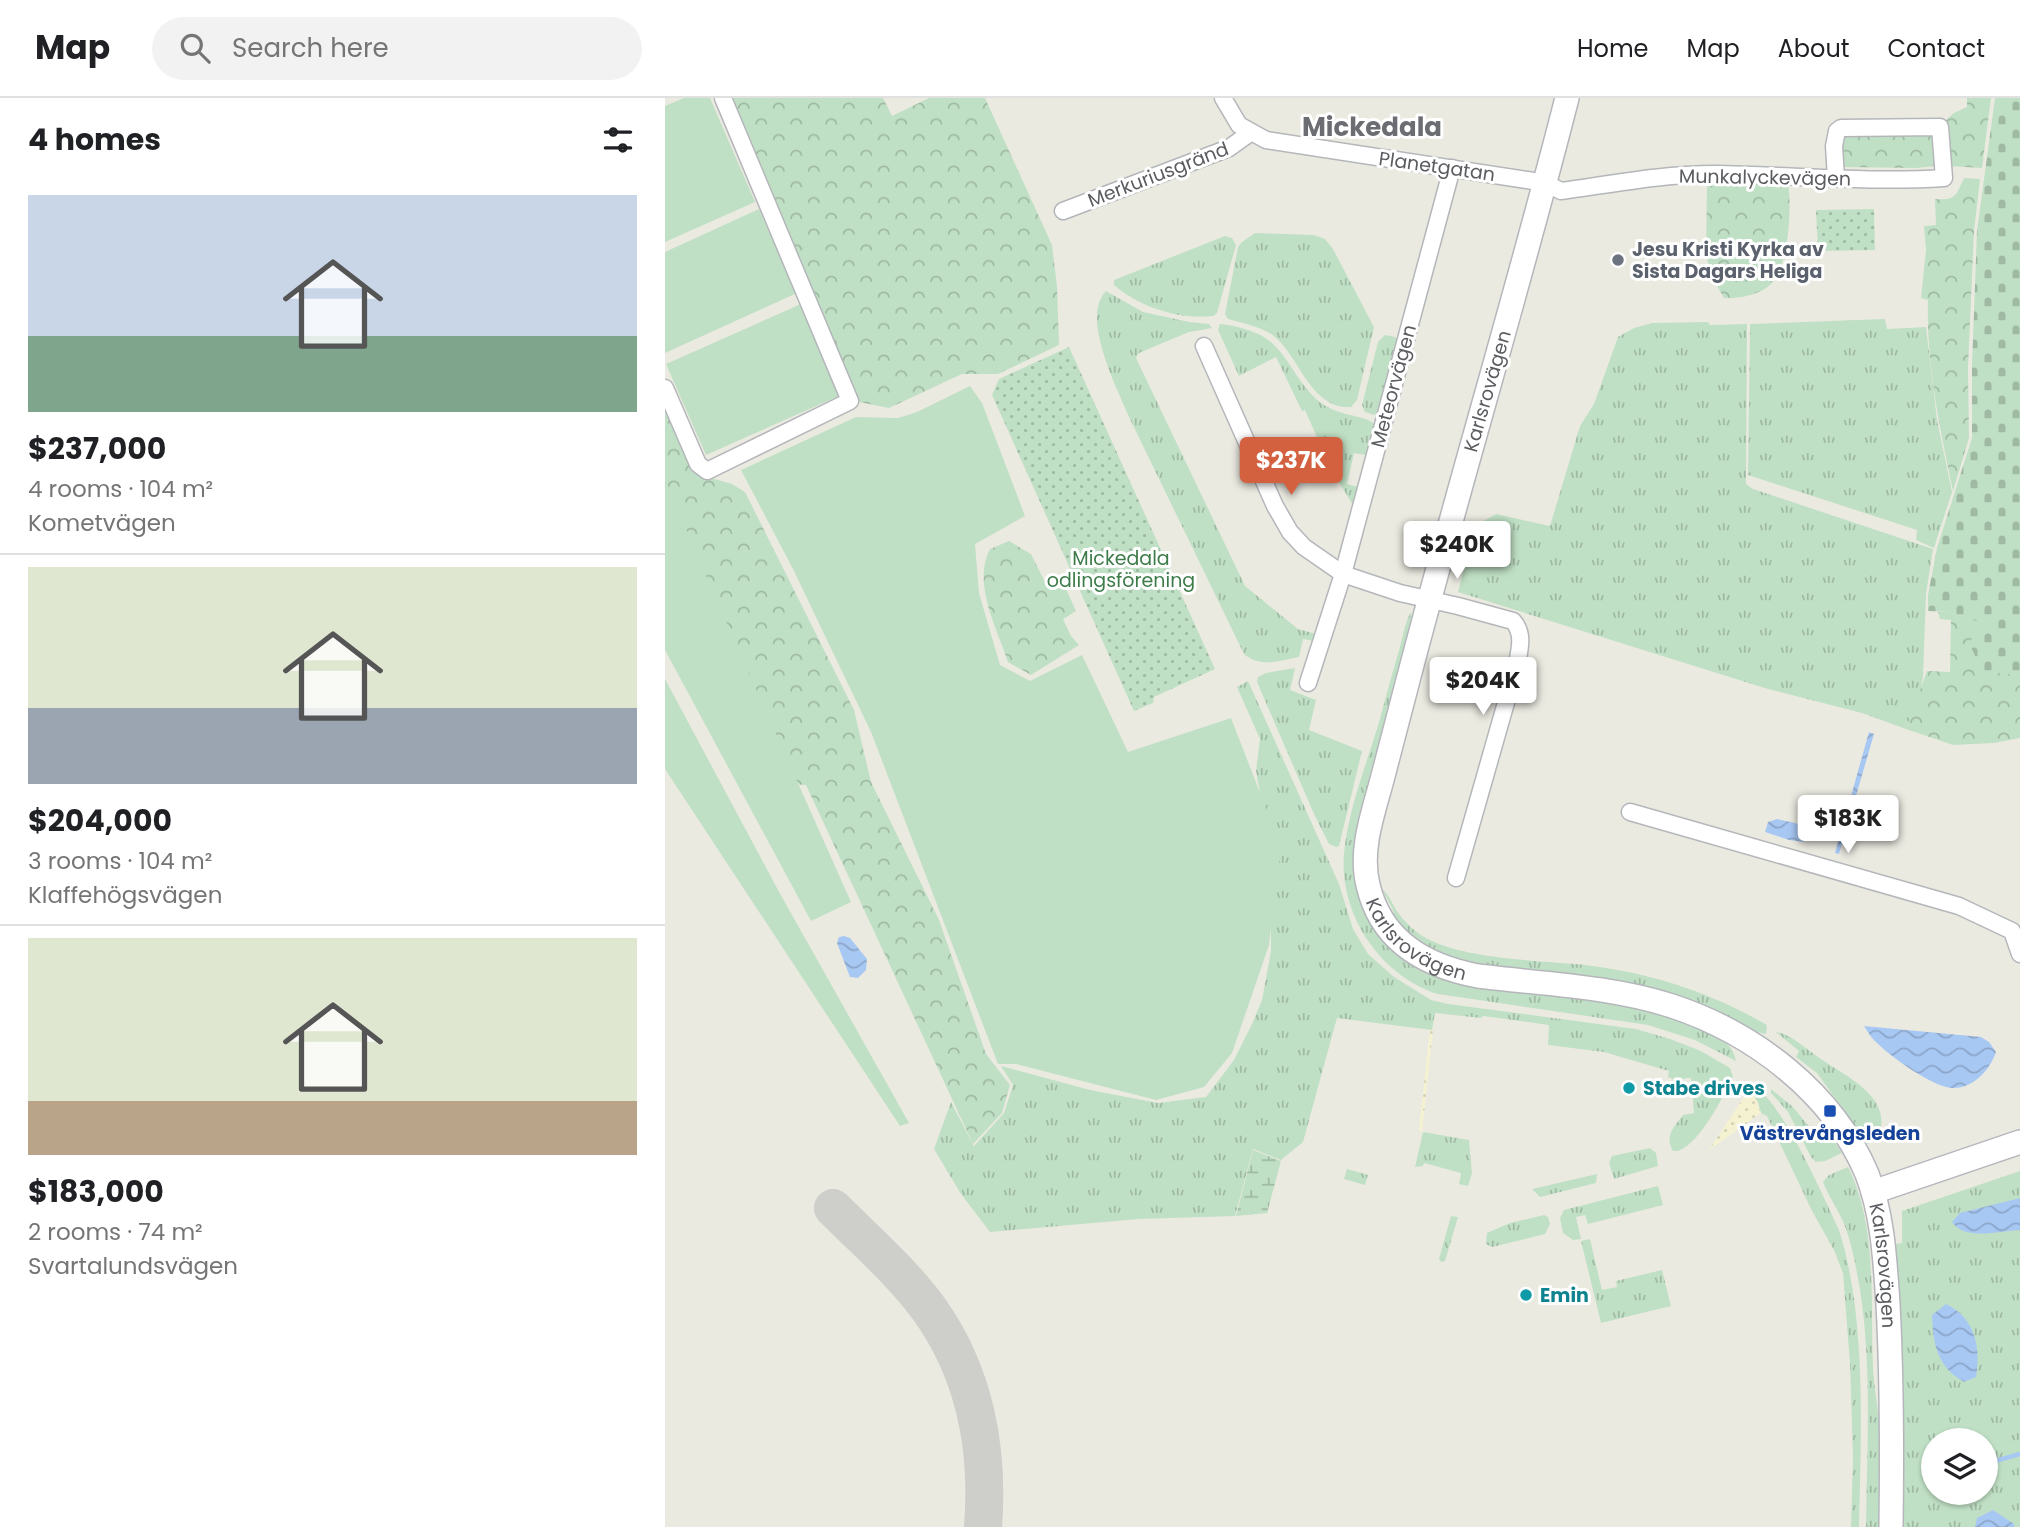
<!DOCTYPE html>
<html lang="en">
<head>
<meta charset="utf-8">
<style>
	body { margin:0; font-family:Poppins,sans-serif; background:#f2f2f2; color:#202124; height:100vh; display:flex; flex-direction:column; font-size:26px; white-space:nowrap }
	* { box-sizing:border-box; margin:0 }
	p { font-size:23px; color:#757577 }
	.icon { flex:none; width:38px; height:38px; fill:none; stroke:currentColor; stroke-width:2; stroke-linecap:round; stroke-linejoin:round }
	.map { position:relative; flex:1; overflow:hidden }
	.sheet { display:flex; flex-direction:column; background:#fff; width:665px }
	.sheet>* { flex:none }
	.tools { position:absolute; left:1256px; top:1330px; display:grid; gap:14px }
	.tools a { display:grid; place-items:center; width:77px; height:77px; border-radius:50%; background:#fff; box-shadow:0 2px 5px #0004; font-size:35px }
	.price { position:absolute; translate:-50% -60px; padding:0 16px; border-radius:7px; background:#fff; color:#222; font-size:23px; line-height:46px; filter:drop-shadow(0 2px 4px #0008) }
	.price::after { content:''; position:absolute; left:50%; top:42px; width:21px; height:16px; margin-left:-10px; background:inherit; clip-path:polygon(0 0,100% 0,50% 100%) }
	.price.on { background:#d3603f; color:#fff }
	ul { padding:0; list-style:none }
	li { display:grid; align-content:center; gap:14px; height:371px; padding:0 28px }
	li+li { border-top:2px solid #e0e0e0 }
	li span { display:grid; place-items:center; height:217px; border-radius:0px; color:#555 }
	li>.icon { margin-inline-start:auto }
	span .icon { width:126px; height:126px; fill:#fffc; stroke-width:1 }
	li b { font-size:30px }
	h2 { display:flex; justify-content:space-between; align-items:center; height:84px; padding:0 28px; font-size:30px }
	header { display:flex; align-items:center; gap:42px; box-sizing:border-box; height:98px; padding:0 35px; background:#fff; border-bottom:2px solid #e0e0e0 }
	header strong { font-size:33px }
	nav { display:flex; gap:38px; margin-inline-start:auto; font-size:24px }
	.search { width:490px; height:63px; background:#f2f2f2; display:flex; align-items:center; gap:18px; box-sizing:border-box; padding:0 24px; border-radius:38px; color:#757577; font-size:26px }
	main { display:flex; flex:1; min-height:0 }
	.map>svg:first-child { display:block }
	.grass { fill:url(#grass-tufts); fill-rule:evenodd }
	.forest { fill:url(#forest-crowns) }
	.wetland { fill:url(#wetland-marsh) }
	.sand { fill:url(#sand-dots) }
	.cemetery { fill:url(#cemetery-stones) }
	.park { fill:#c0e0c5 }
	.garden { fill:url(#garden-dots) }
	.water { fill:url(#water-waves) }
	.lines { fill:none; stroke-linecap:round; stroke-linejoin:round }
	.stream { stroke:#a8c8f4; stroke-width:4.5 }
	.taxiway { stroke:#cececa; stroke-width:38 }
	.street-casing { stroke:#b4b6ba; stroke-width:19 }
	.secondary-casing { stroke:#b5b6bc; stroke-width:26 }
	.street { stroke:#fff; stroke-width:16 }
	.secondary { stroke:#fff; stroke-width:23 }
	.worship-dot { fill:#6b7280; stroke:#fff; stroke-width:2.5 }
	.culture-dot { fill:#0f9aa8; stroke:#fff; stroke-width:2.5 }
	.transit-dot { fill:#1a4fb4; stroke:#fff; stroke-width:2.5 }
	.labels { text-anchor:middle; stroke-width:6; stroke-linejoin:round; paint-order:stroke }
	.street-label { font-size:19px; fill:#5a5c60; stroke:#fff }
	.worship-label { font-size:19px; font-weight:bold; fill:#5b616d; stroke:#fff; text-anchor:start }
	.park-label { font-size:19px; fill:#3d7c49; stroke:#fff }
	.culture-label { font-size:19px; font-weight:bold; fill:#0d838f; stroke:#fff; text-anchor:start }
	.transit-label { font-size:19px; font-weight:bold; fill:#164399; stroke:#fff }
	.district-label { font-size:26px; font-weight:bold; fill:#6b6d72; stroke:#fff }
</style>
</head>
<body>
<header>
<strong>Map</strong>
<div class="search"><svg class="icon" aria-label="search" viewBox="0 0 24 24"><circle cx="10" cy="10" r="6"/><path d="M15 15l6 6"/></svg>Search here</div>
<nav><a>Home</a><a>Map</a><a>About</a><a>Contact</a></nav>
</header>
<main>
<section class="sheet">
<h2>4 homes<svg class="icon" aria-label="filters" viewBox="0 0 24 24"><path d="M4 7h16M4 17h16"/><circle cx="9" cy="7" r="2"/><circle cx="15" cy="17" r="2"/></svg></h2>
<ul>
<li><span style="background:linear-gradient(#c9d6e8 65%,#7fa58c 0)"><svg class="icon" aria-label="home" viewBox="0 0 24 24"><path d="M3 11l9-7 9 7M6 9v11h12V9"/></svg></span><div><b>$237,000</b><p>4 rooms · 104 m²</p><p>Kometvägen</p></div></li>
<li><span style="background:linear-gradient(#dfe7d0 65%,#9aa5b1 0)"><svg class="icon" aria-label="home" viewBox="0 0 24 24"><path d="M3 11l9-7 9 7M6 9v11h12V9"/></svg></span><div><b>$204,000</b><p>3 rooms · 104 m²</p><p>Klaffehögsvägen</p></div></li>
<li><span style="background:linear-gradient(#dfe7d0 75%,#b9a48a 0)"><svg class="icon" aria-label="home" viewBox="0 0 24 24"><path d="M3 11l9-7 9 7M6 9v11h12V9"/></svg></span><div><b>$183,000</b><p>2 rooms · 74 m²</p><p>Svartalundsvägen</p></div></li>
</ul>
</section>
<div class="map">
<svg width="1355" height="1429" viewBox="0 0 1355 1429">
	<defs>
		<pattern id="grass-tufts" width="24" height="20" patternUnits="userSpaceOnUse" patternTransform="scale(1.75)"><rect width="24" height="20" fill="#c0e0c5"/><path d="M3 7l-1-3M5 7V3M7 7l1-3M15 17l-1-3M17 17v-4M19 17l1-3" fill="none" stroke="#9fb9a3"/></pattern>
		<pattern id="forest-crowns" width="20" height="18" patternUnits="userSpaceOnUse" patternTransform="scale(1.75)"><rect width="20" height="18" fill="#c0e0c5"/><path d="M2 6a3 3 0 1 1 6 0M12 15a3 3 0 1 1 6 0" fill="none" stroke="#9fb9a3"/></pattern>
		<pattern id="wetland-marsh" width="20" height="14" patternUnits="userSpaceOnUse" patternTransform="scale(1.75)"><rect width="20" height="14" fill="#c0e0c5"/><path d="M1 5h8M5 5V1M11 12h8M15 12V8" fill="none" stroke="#9fb9a3"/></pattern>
		<pattern id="sand-dots" width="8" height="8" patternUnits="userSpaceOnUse" patternTransform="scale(1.75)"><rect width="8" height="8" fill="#f5f2d2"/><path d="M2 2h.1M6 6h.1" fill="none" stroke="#d4d2b7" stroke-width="1.8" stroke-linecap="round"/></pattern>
		<pattern id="cemetery-stones" width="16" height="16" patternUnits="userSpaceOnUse" patternTransform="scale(1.75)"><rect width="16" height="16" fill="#c0e0c5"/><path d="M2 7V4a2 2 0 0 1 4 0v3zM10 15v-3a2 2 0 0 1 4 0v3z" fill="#9fb9a3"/></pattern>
		<pattern id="garden-dots" width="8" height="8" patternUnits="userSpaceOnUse" patternTransform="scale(1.75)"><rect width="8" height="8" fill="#c0e0c5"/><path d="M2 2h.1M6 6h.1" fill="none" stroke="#9fb9a3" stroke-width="1.8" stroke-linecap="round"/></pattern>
		<pattern id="water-waves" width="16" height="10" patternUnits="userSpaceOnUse" patternTransform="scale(1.75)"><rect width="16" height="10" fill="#a8c8f4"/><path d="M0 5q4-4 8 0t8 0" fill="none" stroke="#8ca6c9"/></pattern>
	</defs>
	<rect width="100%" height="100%" fill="#ebeae1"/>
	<g class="grass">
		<path d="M590,135l59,2 11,4 8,10 41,78 -17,73 -6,7c-40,3 -52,-51 -77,-71 -12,-9 -31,-13 -46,-17l-3,-5 13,-67 4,-5z"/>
		<path d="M560,138l7,2 4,7 -19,68 -4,3c-34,4 -74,-9 -99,-31v-5z"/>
		<path d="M441,193l37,21 46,10 20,2 3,4 -23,4 -50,21 -3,5 109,228 53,43 18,5 -2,7 -11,-2 -4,18c-21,4 -38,11 -55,-3l-115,-237c-12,-29 -49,-100 -23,-126z"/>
		<polygon points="1220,221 1222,231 1261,229 1272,322 1287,394 1269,450 1251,442 1252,432 1083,377 1085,226"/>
		<polygon points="1043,224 1045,227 1082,226 1081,386 1088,391 1268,451 1261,496 1258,578 1256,591 1241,631 1197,615 1103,591 793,494 810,428 831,416 885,428 915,328 929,306 953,239 969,230 987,225"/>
		<path d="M555,226c15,1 40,8 51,18 21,19 29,47 53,63 17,11 39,10 51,19l-9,31 -12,-2 -7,31 12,3 -5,20 -23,-38 -26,-59 -3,1 -26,-54 -37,19 -21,-46z"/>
		<polygon points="720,237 730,239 733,242 713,314 709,317 700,314 697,307 713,244"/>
		<path d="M746,514l2,12 -57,218c-7,52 21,110 71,132 24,10 53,11 79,14 52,7 108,9 158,25 12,4 23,10 34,15 18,8 34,12 38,33l-41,-21 -47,-15 -210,-31c-57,-18 -99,-79 -94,-140 4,-45 23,-91 36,-135 6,-24 13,-48 20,-72 3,-11 5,-25 11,-35z"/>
		<polygon points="630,570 625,592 651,602 644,632 697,653 674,748 671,749 664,746 649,716 592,584 593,579 601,575"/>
		<path d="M583,583l91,203 14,45 15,25 26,23 37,23 17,4 188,25 34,10 31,12 29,17 3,8c-8,18 -38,78 -60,75 -9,-15 1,-24 10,-36l11,-2 -3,-35h-5l-15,7 2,-6 -5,-2 1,-6 -65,-19 -56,-7 1,-20 -66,-9 -2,2 -46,-5 -3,17 -95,-12 -34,124 -22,18 -28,-11 -18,67 -96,3 -149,13 -29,-38 -27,-45 17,-47 23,44 30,-33 9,-28 -12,-19 89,24 68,13 48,-6 28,-37 18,-36 10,-24 9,-49v-40l-8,-101 -7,-39 4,-32 -23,-52z"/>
		<path d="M717,791c6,4 10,14 14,21 9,13 22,25 36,31 38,18 110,20 153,24 66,8 125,27 182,60l-1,9 -14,-3 -34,-17 -272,-56c-23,-13 -37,-23 -54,-43l2,-3z"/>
		<path d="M1111,934c14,2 30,17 42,25 22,16 69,36 63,70 -1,8 -6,13 -13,17l-51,-71 -21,-16 3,-6z"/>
		<path d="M1089,987c30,21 68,109 85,145 28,87 22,206 20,297h-8l2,-70 -3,-93 -7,-91 -9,-23 -22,-39 -45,-95 -6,-3 -3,-11 -10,-11z"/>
		<polygon points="1106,991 1128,1009 1151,1037 1157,1033 1170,1045 1177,1055 1160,1063 1151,1064 1146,1059 1123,1014 1106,995"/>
		<polygon points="758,1034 804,1042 807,1075 803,1088 794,1086 796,1075 759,1065 758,1068 750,1069"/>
		<polygon points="985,1050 991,1055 993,1068 949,1081 944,1065 947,1058"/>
		<path d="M1183,1069c30,60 22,134 25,200 1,23 6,46 8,69 3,30 1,61 2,91h-17c1,-96 9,-199 -18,-292 -5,-19 -18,-35 -25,-53l6,-7z"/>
		<polygon points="682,1071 703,1077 700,1087 679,1081"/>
		<path d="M1355,1073v356h-121l-3,-283 6,-1v-32zM1269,1342h52v53h-52z"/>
		<polygon points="932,1076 931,1085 875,1099 867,1091"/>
		<polygon points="993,1088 998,1107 923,1126 920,1117 911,1119 916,1141 908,1142 898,1135 895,1120 899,1112"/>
		<polygon points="879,1117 883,1119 885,1126 880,1136 827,1149 821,1146 822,1135 845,1125"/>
		<polygon points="786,1118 793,1119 780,1163 776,1164 774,1161"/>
		<polygon points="925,1141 937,1192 952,1189 951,1183 997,1172 1006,1208 936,1225 916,1143"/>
	</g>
	<g class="forest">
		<polygon points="59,0 218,0 227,18 264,0 320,0 387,147 392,188 394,247 333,276 297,276 224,310 189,303"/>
		<polygon points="1302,0 1326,0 1317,70 1283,68 1279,40 1280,23 1289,15 1302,9"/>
		<polygon points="1268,33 1272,62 1269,68 1252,70 1177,69 1175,36"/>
		<path d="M1299,80l16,1 -6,52 -6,137 1,70 -16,53c-13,-63 -27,-126 -25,-191l-7,-2 5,-48 -2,-24 12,-1 -1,-26c21,2 21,-4 29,-21z"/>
		<path d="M1042,85h81c4,23 1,83 -17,101 -11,11 -33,15 -47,14l-13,-23 -5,-21z"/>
		<polygon points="0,307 43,379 67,386 80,394 189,612 206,684 274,822 321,956 345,987 337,1015 308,1046 141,687 108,685 0,387"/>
		<path d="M344,443l22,13 17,34 15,-6 13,29 -13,8 8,17 8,9 -48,30 -23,-13c-11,-34 -36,-78 -18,-113z"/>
		<polygon points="1273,514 1284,514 1318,525 1318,573 1355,577 1355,640 1329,645 1288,647 1241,631 1262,573 1285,574 1286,522 1275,521"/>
	</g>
	<polygon class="wetland" points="588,1052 616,1063 602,1115 571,1118"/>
	<g class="sand">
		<polygon points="765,932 768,932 757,1034 754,1032"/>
		<polygon points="1083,993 1090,999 1096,1015 1044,1052"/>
	</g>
	<polygon class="cemetery" points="1330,0 1355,0 1355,577 1318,574 1304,545 1317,525 1284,514 1263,513 1263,497 1272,450 1307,340 1307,268 1312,133"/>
	<g class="park">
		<polygon points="19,0 45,0 90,104 0,144 0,8"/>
		<polygon points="94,111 132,195 0,255 0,154"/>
		<polygon points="136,206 176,297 41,357 1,266"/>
		<polygon points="305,288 317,305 360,418 310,446 314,495 335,567 365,583 417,557 463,654 566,620 616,749 604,847 567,955 539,989 491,1002 351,966 333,966 206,634 128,471 76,372 191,319 233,320 252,314"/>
		<polygon points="0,381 50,499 186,804 146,823 0,552"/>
		<polygon points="0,581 113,792 244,1025 235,1028 0,671"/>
	</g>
	<g class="garden">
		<polygon points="1209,111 1210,152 1153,153 1151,112"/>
		<polygon points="404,249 550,571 489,599 488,605 469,613 327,297 334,281"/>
	</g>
	<g class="water">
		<polygon points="1204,634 1209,636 1174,756 1170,755"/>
		<polygon points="1112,721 1130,725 1140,730 1139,744 1124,742 1100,734 1103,724"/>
		<polygon points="179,838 185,840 202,861 201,872 193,880 185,879 172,845 174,839"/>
		<path d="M1199,928l117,11 8,5 7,10c-6,18 -23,37 -44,36 -19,-1 -61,-31 -75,-45 -5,-4 -9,-11 -13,-17z"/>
		<path d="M1355,1100v32c-20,1 -56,11 -68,-8l8,-9z"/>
		<path d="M1281,1206c29,14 35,43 30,73l-12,5c-27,-15 -31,-38 -32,-67z"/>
		<polygon points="1328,1412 1349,1426 1349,1429 1310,1429 1312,1420"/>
	</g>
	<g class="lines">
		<polyline class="stream" points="1327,1364 1355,1356"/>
		<path class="taxiway" d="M168,1110c32,32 69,64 96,101 46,64 60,141 54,218"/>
		<defs>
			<g id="street">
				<path d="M558,0l16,27 27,15 261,40 18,3 16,8c51,-7 102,-17 154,-17 76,1 153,9 229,4l-4,-51 -99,1 -4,3 -3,15 2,32"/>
				<polyline points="398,113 564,50 585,35"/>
				<path d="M539,248l71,160 15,26 14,15 39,27 57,19 58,13 55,15c11,12 7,27 4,43l-61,214"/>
				<polyline points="0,290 33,366 42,373 185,303 58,0"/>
				<polyline points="643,585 678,476 787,70"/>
				<polyline points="965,714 1294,808 1347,833 1355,856"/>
			</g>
			<g id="secondary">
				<path id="s1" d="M902,0c-50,196 -109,390 -160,586 -8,31 -16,62 -24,92 -9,35 -24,73 -15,109 13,56 57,81 110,91 64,8 132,10 194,30 82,27 161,87 195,168 16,41 18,87 21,130 4,75 4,149 3,223"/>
				<polyline points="1208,1094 1355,1044"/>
			</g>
		</defs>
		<use href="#street" class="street-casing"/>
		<use href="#secondary" class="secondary-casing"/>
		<use href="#street" class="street"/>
		<use href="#secondary" class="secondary"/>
	</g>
	<circle class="worship-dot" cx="953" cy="162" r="7"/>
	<g class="culture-dot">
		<circle cx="964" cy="990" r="7"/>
		<circle cx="861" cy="1197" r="7"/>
	</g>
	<rect class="transit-dot" x="1158" y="1006" width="14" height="14" rx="3.5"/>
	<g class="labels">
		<g class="street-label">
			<text transform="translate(772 68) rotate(8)" y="7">Planetgatan</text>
			<text transform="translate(493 76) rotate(-21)" y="7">Merkuriusgränd</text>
			<text transform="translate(1100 79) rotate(1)" y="7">Munkalyckevägen</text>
			<text transform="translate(728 288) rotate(-75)" y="7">Meteorvägen</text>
			<text transform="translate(822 293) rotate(-74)" y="7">Karlsrovägen</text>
			<text dy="7" stroke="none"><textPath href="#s1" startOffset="891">Karlsrovägen</textPath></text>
			<text dy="7" stroke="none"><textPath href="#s1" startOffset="1521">Karlsrovägen</textPath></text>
		</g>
		<g class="worship-label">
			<text x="967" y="158">Jesu Kristi Kyrka av<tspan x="967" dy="22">Sista Dagars Heliga</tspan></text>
		</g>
		<g class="park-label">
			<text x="456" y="467">Mickedala<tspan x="456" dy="22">odlingsförening</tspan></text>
		</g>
		<g class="culture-label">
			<text x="978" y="997">Stabe drives</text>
			<text x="875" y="1204">Emin</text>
		</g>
		<g class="transit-label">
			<text x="1165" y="1042">Västrevångsleden</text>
		</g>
		<g class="district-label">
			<text x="707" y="38">Mickedala</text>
		</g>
	</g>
</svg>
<div class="tools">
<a><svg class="icon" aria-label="layers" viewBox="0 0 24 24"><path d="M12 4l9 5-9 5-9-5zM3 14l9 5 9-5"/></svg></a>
</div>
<b class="price on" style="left:626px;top:399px">$237K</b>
<b class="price" style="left:792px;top:483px">$240K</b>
<b class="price" style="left:818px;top:619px">$204K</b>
<b class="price" style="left:1183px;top:757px">$183K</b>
</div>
</main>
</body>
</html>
